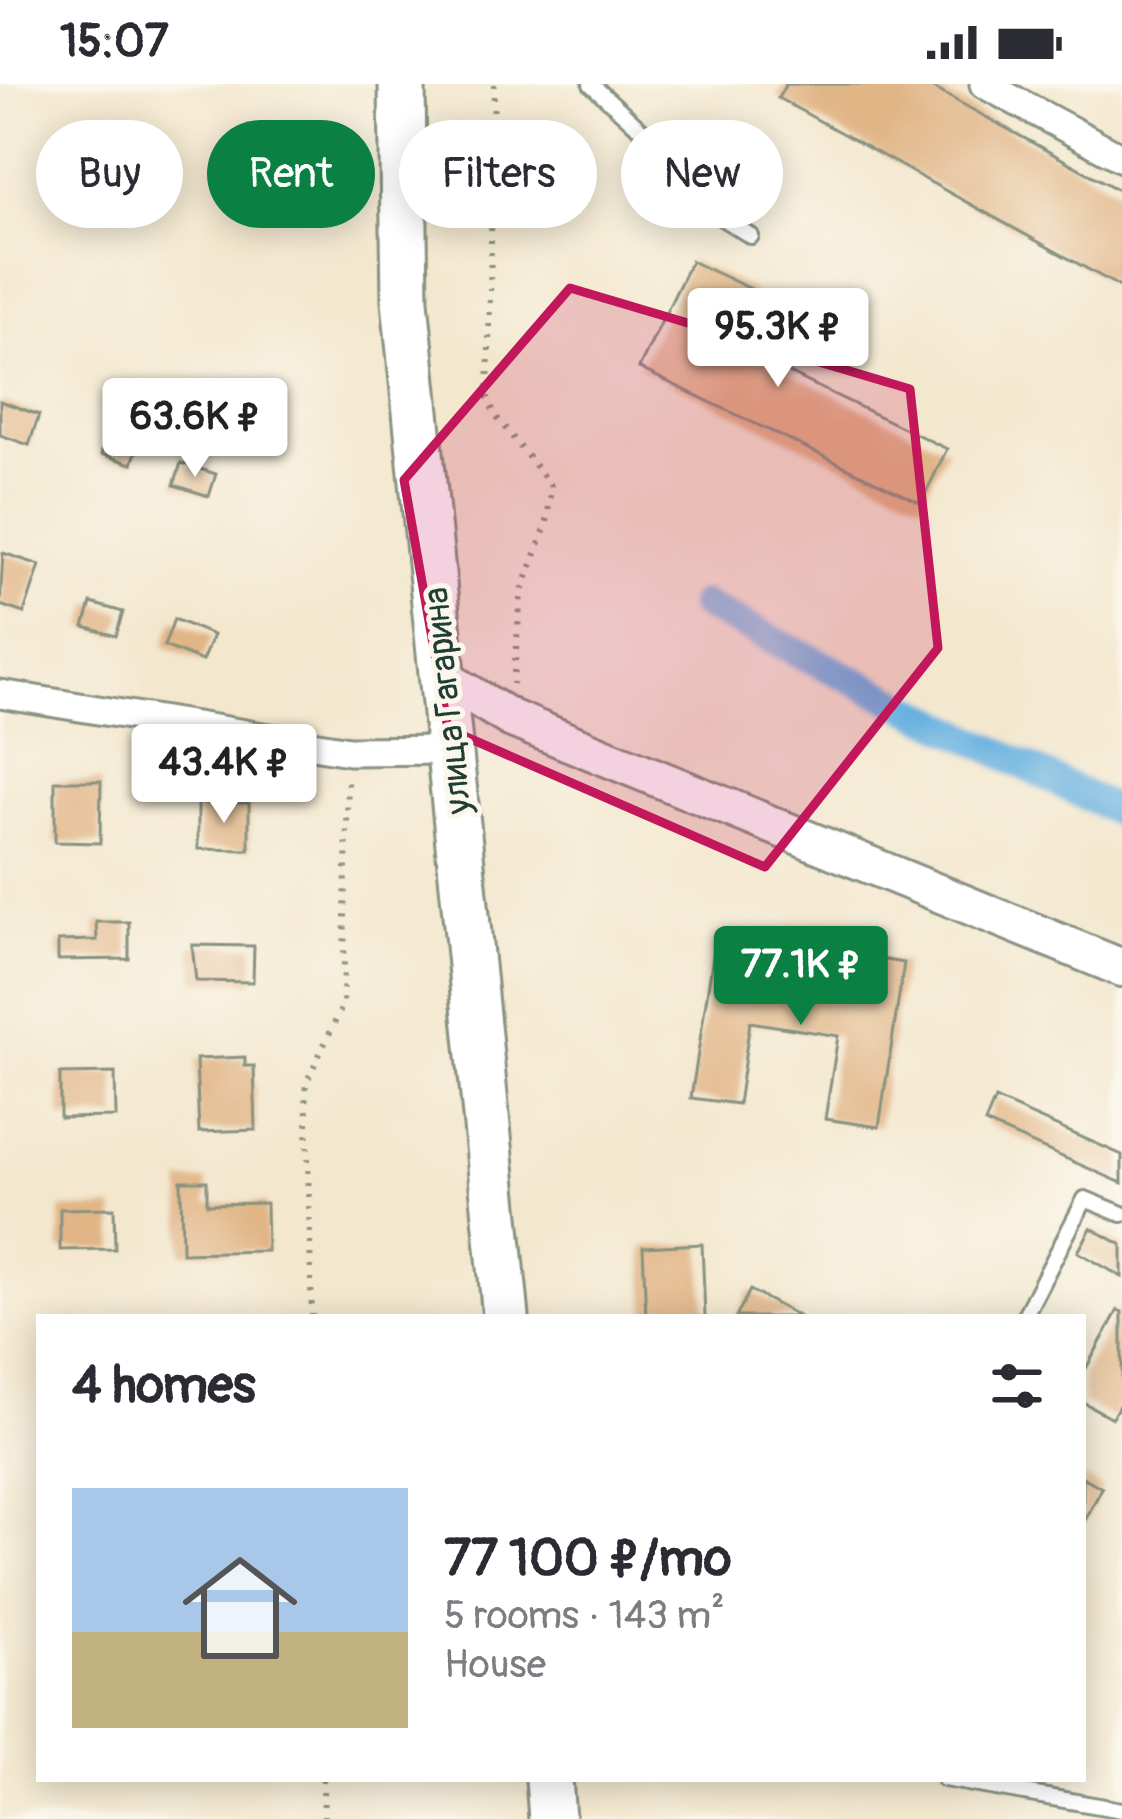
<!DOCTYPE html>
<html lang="en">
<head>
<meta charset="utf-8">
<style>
	body { margin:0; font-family:Pangolin,sans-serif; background:#f7f7f7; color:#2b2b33; height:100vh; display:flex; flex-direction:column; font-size:45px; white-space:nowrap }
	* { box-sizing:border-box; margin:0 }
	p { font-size:39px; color:#7c7c81 }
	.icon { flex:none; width:66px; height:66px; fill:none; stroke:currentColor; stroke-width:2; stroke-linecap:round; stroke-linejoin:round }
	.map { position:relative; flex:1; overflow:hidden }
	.details { position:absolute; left:36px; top:1230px; width:1050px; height:468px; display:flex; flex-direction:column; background:#fff; border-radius:0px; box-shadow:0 6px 30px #0003 }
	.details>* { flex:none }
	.banner { position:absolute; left:36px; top:36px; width:1050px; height:108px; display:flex; gap:24px }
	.price { position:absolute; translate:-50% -102px; padding:0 27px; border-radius:12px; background:#fff; color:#222; font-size:39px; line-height:78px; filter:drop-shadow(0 3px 6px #0008) }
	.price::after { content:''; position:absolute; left:50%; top:72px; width:36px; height:27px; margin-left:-18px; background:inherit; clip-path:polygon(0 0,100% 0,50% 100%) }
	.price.current { background:#0b8043; color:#fff }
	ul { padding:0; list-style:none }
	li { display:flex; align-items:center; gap:36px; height:300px; padding:0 36px }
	li span { display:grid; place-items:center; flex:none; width:336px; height:240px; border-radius:0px; color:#555 }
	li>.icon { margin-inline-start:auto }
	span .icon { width:144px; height:144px; fill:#fffc; stroke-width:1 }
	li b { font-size:51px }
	h2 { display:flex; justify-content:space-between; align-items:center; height:144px; padding:0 36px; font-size:51px }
	.chip { padding:0 42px; border-radius:54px; background:#fff; box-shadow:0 6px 30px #0003; font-size:42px; line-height:108px }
	.chip.current { background:#0b8043; color:#fff }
	.status { display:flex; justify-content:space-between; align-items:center; height:84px; padding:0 60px; background:#fff; direction:ltr }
	.status svg { height:33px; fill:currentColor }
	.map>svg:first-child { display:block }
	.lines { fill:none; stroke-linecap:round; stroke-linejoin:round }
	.canal { stroke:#68b1e0; stroke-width:30 }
	.building { fill:#e1b586 }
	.service-casing { stroke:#899281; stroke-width:20 }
	.minor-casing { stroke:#899281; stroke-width:33 }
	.tertiary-casing { stroke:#899281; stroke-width:42 }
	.primary-casing { stroke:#899281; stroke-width:51 }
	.path { stroke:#899281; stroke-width:6; stroke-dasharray:3 9; stroke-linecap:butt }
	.service { stroke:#fff; stroke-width:14 }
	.minor { stroke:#fff; stroke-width:27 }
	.tertiary { stroke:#fff; stroke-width:36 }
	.primary { stroke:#fff; stroke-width:45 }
	.marked { fill:#c2185b; fill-opacity:0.2; stroke:#c2185b; stroke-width:9; stroke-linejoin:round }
	.labels { text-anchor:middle; stroke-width:10; stroke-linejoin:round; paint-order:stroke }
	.street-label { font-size:36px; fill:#1f3d34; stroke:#fbf7ec }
</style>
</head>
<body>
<div class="status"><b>15:07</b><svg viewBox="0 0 49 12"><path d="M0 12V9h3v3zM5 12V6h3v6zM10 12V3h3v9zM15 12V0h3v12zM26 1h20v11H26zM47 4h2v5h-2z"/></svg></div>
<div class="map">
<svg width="1122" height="1735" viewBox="0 0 1122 1735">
	<rect width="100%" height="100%" fill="#fbf7ec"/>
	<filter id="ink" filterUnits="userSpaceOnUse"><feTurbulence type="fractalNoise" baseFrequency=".00833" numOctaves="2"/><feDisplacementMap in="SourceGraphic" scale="24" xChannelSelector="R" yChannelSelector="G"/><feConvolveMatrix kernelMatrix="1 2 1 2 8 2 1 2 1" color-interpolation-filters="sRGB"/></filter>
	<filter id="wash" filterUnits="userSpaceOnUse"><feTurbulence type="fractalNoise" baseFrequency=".004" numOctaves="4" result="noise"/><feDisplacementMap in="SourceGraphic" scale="48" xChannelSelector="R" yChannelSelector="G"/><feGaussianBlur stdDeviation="2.7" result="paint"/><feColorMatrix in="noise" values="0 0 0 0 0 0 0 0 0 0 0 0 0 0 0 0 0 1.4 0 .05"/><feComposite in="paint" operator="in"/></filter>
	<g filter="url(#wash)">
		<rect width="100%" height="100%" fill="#f3e7ce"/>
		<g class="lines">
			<polyline class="canal" points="703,521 1122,730"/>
		</g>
		<g id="blocks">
			<g class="building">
				<polygon points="786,0 926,0 1122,108 1122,204 778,14"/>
				<polygon points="691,177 753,206 727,259 947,365 921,419 639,284"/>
				<polygon points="0,317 39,331 29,361 0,351"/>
				<polygon points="108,348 139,358 132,380 101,370"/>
				<polygon points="181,379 216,390 209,412 174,401"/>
				<polygon points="3,469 40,481 24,529 0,521"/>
				<polygon points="91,519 123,528 116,552 84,543"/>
				<polygon points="174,535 213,551 202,577 164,562"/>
				<polygon points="55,697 101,697 100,759 55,758"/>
				<polygon points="198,719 249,719 249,766 198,765"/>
				<polygon points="96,838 129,838 129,875 58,876 58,857 97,856"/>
				<polygon points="716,853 766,861 759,904 841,917 849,870 904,879 879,1043 825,1035 838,952 750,938 738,1020 691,1014"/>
				<polygon points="192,861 254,862 253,898 196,897"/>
				<polygon points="245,973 245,982 254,982 256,1046 199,1048 196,975"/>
				<polygon points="115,989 116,1033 60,1034 60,990"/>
				<polygon points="995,1015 1122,1071 1122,1099 985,1039"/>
				<polygon points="181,1097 207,1097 207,1120 266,1119 267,1167 182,1169"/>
				<polygon points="114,1124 115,1165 60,1166 60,1125"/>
				<polygon points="1091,1144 1122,1161 1122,1193 1078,1168"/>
				<polygon points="702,1160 705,1233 646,1233 643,1163"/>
				<polygon points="750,1206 800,1233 736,1233"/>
				<polygon points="1118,1226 1122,1228 1122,1316 1112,1334 1083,1318 1083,1290"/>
				<polygon points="1083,1393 1102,1404 1083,1440"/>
			</g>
		</g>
	</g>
	<g filter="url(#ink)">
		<use href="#blocks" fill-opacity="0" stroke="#899281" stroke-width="3"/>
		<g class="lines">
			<defs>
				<g id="service">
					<polyline points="591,0 645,49 691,115 751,152"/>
					<polyline points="1024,1233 1085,1115 1122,1130"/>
					<polyline points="944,1695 1122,1726"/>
				</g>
				<g id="minor">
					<polyline points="984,0 1122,74"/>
					<polyline points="0,610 349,667 451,666"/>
				</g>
				<polyline id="tertiary" points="446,595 510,634 1122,884"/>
				<g id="primary">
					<polyline points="402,0 405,217 506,1233"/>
					<polyline points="549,1695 552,1735"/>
				</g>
			</defs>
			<use href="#service" class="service-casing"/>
			<use href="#minor" class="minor-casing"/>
			<use href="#tertiary" class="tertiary-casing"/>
			<use href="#primary" class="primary-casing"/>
			<g class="path">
				<polyline points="494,0 488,314 495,331 551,402 547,439 521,510 513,600"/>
				<polyline points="312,1233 306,999 343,921 348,695"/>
				<polyline points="323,1695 324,1735"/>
			</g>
			<use href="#service" class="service"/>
			<use href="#minor" class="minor"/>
			<use href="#tertiary" class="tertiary"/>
			<use href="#primary" class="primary"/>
		</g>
	</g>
	<path class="marked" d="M570,204l340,101 28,259 -173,219 -317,-138 -44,-249z"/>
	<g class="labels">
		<g class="street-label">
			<text transform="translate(446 617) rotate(-96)" y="13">улица Гагарина</text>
		</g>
	</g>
</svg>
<b class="price" style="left:778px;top:306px">95.3K ₽</b>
<b class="price" style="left:195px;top:396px">63.6K ₽</b>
<b class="price" style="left:224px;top:742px">43.4K ₽</b>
<b class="price current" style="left:801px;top:944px">77.1K ₽</b>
<div class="banner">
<a class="chip">Buy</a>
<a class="chip current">Rent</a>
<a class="chip">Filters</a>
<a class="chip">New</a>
</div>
<section class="details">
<h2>4 homes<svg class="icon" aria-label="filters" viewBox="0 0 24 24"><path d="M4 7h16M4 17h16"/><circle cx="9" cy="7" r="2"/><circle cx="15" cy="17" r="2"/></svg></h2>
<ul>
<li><span style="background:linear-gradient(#a9c7e8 60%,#c2b280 0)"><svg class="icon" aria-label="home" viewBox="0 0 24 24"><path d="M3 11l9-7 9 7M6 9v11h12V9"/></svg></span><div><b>77 100 ₽/mo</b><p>5 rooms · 143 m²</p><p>House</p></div></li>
</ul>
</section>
</div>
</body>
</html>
